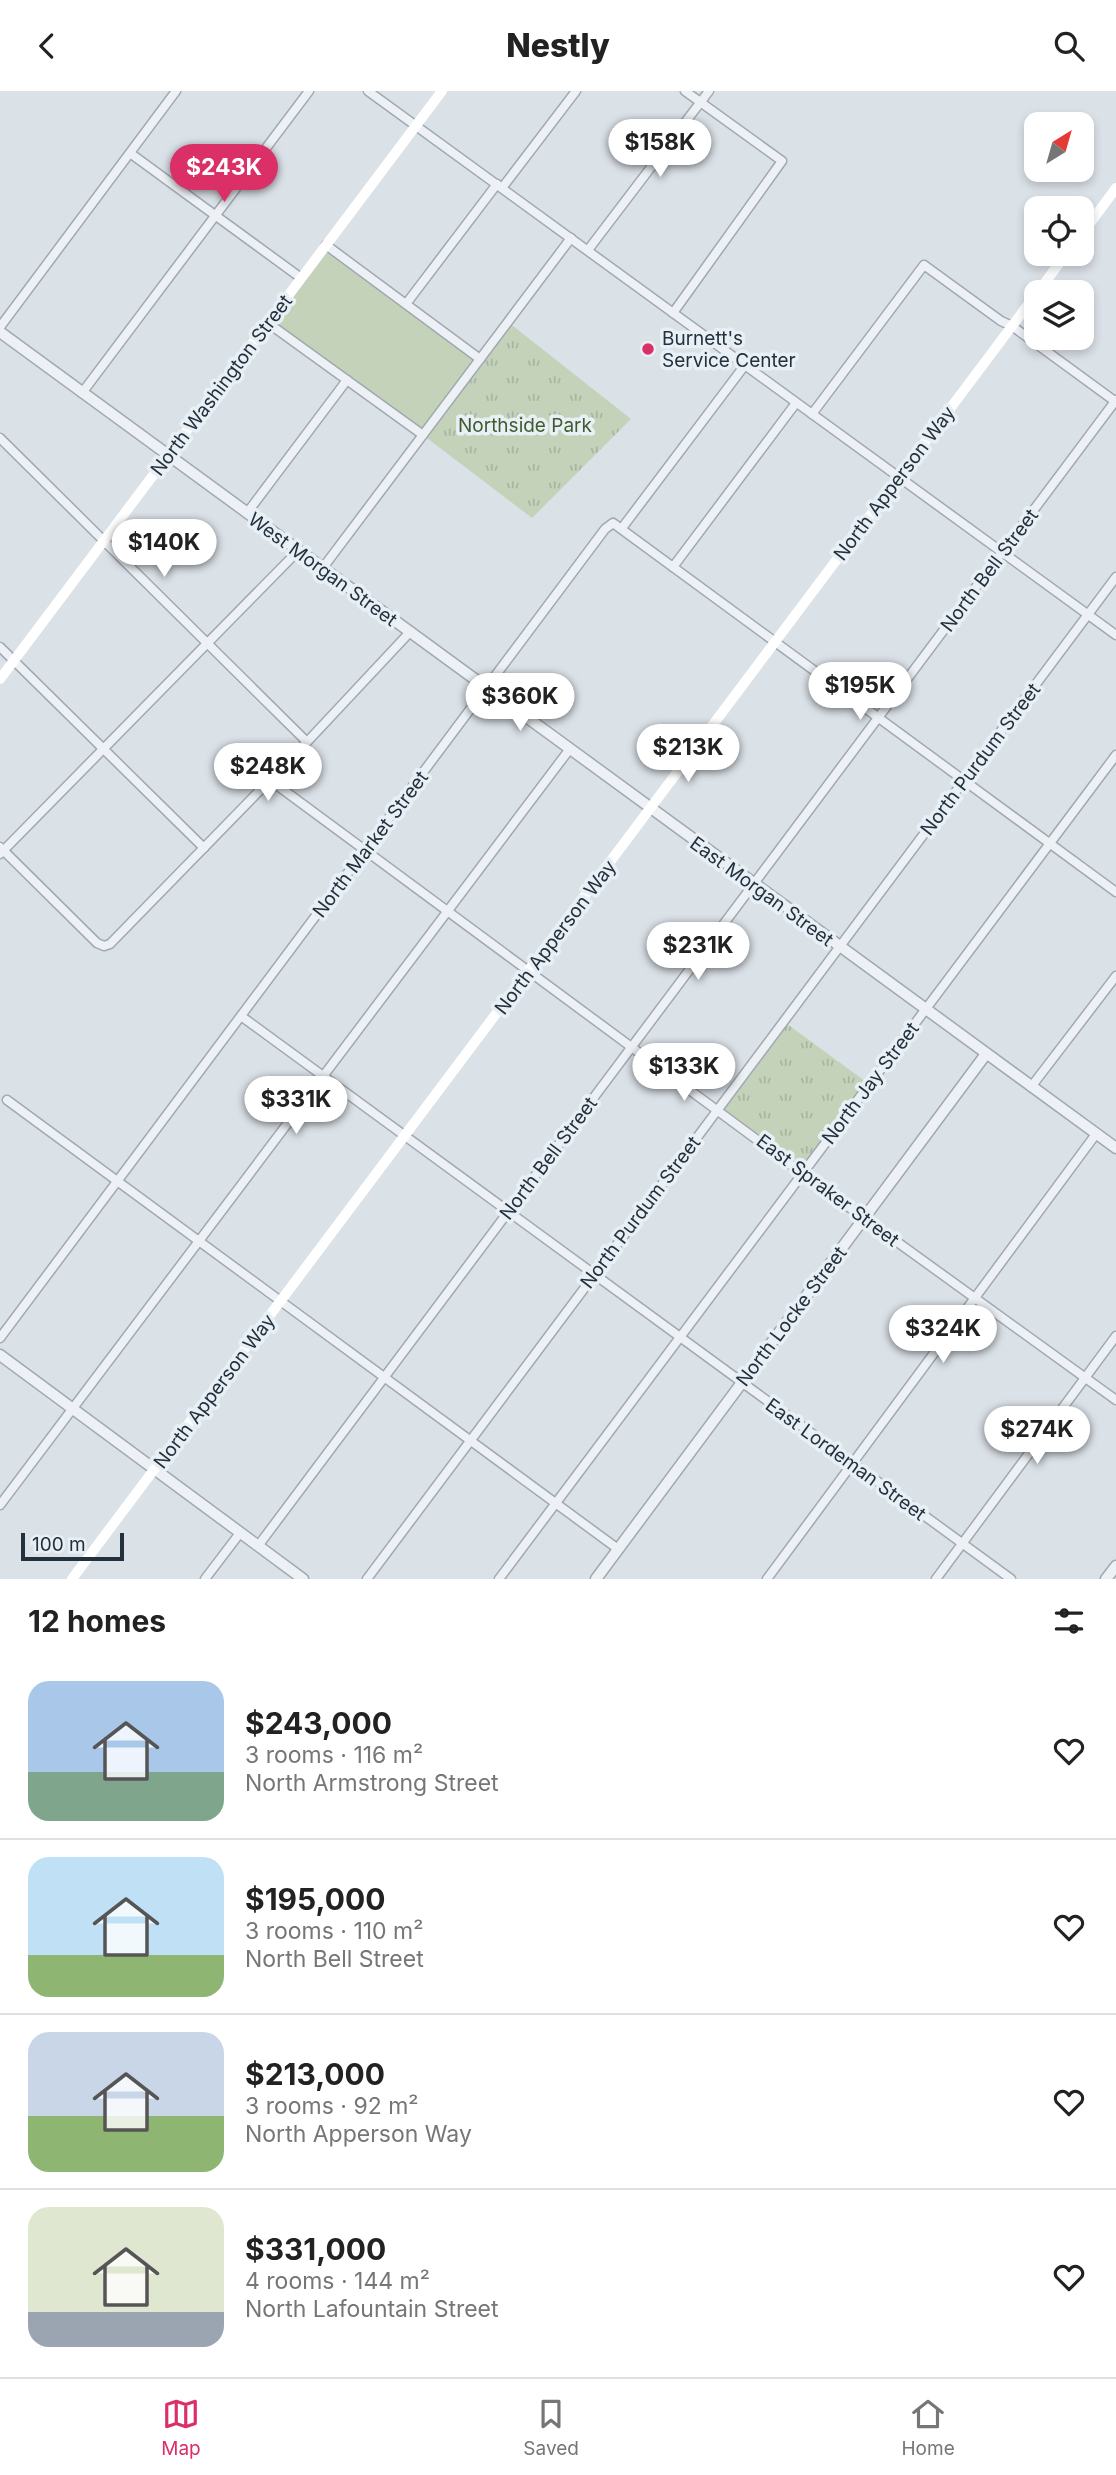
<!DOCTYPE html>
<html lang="en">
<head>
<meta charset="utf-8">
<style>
	body { margin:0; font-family:Inter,sans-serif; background:#f2f2f2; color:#222; height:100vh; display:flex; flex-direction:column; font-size:26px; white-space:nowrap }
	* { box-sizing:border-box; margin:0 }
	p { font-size:23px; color:#767676 }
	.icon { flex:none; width:38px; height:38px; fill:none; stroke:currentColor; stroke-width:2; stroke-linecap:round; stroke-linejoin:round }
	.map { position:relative; height:1488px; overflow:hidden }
	.side { display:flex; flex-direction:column; background:#fff; flex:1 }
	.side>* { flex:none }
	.needle { width:46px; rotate:37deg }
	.fabs { position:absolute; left:1024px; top:21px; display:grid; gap:14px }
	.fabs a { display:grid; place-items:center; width:70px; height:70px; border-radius:14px; background:#fff; box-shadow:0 4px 10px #0003; font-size:35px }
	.scale { position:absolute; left:21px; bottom:18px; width:103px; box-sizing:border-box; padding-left:7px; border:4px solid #23313e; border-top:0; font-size:19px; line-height:24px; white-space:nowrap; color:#23313e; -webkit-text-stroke:5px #e9f0f5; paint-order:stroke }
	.price { position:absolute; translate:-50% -60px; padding:0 16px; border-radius:24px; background:#fff; color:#222; font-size:23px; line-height:46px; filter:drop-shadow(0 2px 4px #0008) }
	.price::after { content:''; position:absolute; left:50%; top:42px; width:21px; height:16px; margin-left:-10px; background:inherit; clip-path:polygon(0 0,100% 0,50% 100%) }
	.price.active { background:#db2f67; color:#fff }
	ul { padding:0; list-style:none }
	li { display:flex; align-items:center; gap:21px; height:175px; padding:0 28px }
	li+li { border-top:2px solid #e0e0e0 }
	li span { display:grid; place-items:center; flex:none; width:196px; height:140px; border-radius:21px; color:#555 }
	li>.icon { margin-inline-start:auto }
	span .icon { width:84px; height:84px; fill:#fffc; stroke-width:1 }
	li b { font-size:30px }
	h2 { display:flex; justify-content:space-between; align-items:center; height:84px; padding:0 28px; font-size:30px }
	header { display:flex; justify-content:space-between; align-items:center; height:91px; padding:0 28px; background:#fff; font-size:32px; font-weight:800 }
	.tab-bar { display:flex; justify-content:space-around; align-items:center; height:98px; border-top:2px solid #e0e0e0; background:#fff; font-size:19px; color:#767676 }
	.tab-bar a { display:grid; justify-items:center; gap:4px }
	.tab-bar .active { color:#db2f67 }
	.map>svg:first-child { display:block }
	.green { fill:#c4d2ba }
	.park { fill:url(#park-tufts) }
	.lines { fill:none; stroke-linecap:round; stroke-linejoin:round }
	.minor-casing { stroke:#9fa9b1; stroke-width:11 }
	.tertiary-casing { stroke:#9fa9b1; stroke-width:13 }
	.minor { stroke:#edf1f5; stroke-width:8 }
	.tertiary { stroke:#edf1f5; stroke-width:10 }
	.secondary { stroke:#fff; stroke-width:10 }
	.poi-dot { fill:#db2f67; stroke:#e9f0f5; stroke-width:2.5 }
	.labels { text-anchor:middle; stroke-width:7; stroke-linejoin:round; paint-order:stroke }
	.poi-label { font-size:19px; fill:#23313e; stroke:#e9f0f5; text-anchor:start }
	.street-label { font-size:19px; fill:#23313e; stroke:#e9f0f5 }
	.park-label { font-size:19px; fill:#3f5b2f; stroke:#e9f0f5 }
</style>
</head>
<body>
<header><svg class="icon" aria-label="back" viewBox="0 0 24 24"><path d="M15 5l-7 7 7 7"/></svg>Nestly<svg class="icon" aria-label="search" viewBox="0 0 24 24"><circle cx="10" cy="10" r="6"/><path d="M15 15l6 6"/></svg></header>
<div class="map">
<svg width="1116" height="1488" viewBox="0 0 1116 1488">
	<defs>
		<pattern id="park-tufts" width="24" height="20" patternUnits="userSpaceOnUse" patternTransform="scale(1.75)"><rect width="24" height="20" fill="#c4d2ba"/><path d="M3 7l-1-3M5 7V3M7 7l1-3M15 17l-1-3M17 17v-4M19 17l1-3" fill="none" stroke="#a8b5a1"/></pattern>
	</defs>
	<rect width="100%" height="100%" fill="#dae1e7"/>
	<polygon class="green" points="326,154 480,268 423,344 268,232"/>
	<g class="park">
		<polygon points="508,231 631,328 532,427 423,344"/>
		<polygon points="783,930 869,993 804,1081 718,1018"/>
	</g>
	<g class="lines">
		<defs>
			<g id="minor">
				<polyline points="368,0 1116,544"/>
				<polyline points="130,62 301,187"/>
				<polyline points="502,97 576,0"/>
				<polyline points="326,154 480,268"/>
				<polyline points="588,159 709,0"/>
				<polyline points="406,213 497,93"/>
				<polyline points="673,222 782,70 685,0"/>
				<polyline points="268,232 423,344"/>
				<polyline points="0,236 176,0"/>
				<polyline points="82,302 309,0"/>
				<polyline points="812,323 924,174 1001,230 1012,235 1116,311"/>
				<polyline points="0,347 307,651"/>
				<polyline points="247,422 347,289"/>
				<polyline points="622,437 745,274"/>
				<polyline points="673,476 796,312"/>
				<polyline points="322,478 571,147"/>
				<polyline points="0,556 204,757"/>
				<polyline points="270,689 810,1088 1116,1309"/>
				<polyline points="0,756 97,852 104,855 110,853 307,651 410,541"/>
				<polyline points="0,763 298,460"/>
				<polyline points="241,925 1011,1488"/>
				<polyline points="1031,996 1116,885"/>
				<polyline points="7,1009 618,1458"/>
				<polyline points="0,1247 605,438 613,432 1116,801"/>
				<polyline points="0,1414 569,659"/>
				<polyline points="258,1455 1116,309"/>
				<polyline points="205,1488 240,1442"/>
				<polyline points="367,1488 1116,486"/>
				<polyline points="499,1488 1116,664"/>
				<polyline points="767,1488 1096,1043"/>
				<polyline points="936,1488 1116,1245"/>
			</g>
			<g id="tertiary">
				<polyline points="0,241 1116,1057"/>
				<polyline points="0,1264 303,1488"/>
				<polyline points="596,1488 986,963"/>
				<polyline points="1106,1488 1116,1475"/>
			</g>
		</defs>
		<use href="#minor" class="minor-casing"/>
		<use href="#tertiary" class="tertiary-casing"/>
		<use href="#minor" class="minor"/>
		<use href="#tertiary" class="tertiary"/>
		<g class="secondary">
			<polyline points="1082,143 1116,97"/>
			<polyline points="1038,201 1066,163"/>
			<polyline points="0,588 442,0"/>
			<polyline points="72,1488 1036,203"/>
		</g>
	</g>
	<circle class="poi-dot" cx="648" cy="258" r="7"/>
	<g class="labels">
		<g class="poi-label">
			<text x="662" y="254">Burnett's<tspan x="662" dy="22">Service Center</tspan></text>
		</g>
		<g class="street-label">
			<text transform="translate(221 294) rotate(-53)" y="7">North Washington Street</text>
			<text transform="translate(894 392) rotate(-53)" y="7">North Apperson Way</text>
			<text transform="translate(323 478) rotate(36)" y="7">West Morgan Street</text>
			<text transform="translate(989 479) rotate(-53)" y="7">North Bell Street</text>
			<text transform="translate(980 668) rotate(-53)" y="7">North Purdum Street</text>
			<text transform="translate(370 753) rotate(-53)" y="7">North Market Street</text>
			<text transform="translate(762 800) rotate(36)" y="7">East Morgan Street</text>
			<text transform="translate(555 846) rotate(-53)" y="7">North Apperson Way</text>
			<text transform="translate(870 992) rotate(-53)" y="7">North Jay Street</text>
			<text transform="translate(548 1067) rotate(-53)" y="7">North Bell Street</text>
			<text transform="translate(828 1099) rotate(37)" y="7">East Spraker Street</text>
			<text transform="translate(640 1121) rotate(-53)" y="7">North Purdum Street</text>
			<text transform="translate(791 1225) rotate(-53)" y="7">North Locke Street</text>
			<text transform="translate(214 1300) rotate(-53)" y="7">North Apperson Way</text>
			<text transform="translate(846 1368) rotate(36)" y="7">East Lordeman Street</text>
		</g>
		<g class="park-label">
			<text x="525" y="341">Northside Park</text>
		</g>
	</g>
</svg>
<div class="fabs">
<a><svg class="needle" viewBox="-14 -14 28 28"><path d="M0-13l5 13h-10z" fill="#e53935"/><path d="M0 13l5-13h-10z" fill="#767676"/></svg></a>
<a><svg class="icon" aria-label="locate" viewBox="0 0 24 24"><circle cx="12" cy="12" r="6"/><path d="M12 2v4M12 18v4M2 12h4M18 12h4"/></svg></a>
<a><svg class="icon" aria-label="layers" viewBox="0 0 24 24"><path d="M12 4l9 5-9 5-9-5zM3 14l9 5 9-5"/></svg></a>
</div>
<div class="scale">100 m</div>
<b class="price" style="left:660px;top:88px">$158K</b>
<b class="price active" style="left:224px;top:113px">$243K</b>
<b class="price" style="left:164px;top:488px">$140K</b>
<b class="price" style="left:860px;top:631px">$195K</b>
<b class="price" style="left:520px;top:642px">$360K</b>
<b class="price" style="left:688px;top:693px">$213K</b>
<b class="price" style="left:268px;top:712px">$248K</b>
<b class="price" style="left:698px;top:891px">$231K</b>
<b class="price" style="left:684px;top:1012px">$133K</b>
<b class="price" style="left:296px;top:1045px">$331K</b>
<b class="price" style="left:943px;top:1274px">$324K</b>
<b class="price" style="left:1037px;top:1375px">$274K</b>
</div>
<section class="side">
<h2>12 homes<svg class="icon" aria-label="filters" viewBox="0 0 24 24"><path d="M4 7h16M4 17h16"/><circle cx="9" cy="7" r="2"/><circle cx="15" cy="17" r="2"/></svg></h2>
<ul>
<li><span style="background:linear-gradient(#a9c7e8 65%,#7fa58c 0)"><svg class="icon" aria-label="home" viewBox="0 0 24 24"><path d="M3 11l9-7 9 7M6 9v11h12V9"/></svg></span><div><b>$243,000</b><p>3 rooms · 116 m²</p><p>North Armstrong Street</p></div><svg class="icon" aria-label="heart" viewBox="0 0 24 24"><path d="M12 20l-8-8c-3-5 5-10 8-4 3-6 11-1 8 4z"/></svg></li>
<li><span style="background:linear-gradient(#bfe0f5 70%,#8fb573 0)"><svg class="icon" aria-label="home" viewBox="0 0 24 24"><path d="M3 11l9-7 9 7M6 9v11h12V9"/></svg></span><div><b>$195,000</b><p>3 rooms · 110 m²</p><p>North Bell Street</p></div><svg class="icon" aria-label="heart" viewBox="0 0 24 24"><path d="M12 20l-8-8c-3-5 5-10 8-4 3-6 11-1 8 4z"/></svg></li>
<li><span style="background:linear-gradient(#c9d6e8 60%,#8fb573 0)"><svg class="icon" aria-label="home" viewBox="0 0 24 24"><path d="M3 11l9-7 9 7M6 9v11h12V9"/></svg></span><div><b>$213,000</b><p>3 rooms · 92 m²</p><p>North Apperson Way</p></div><svg class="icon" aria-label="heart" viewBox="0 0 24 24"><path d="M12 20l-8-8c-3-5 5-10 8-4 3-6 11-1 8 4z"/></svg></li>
<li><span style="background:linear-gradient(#dfe7d0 75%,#9aa5b1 0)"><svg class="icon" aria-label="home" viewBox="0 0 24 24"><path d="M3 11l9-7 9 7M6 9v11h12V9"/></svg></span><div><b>$331,000</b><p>4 rooms · 144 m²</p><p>North Lafountain Street</p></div><svg class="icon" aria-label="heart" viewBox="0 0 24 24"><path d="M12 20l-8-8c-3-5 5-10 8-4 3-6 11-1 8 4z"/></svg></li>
</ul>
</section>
<nav class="tab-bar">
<a class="active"><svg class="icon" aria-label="map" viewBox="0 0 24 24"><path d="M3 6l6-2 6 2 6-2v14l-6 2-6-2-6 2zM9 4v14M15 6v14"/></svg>Map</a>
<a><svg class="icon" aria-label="saved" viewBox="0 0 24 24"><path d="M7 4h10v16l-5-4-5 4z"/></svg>Saved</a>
<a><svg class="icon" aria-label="home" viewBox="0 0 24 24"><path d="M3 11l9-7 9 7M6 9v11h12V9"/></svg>Home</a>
</nav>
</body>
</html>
